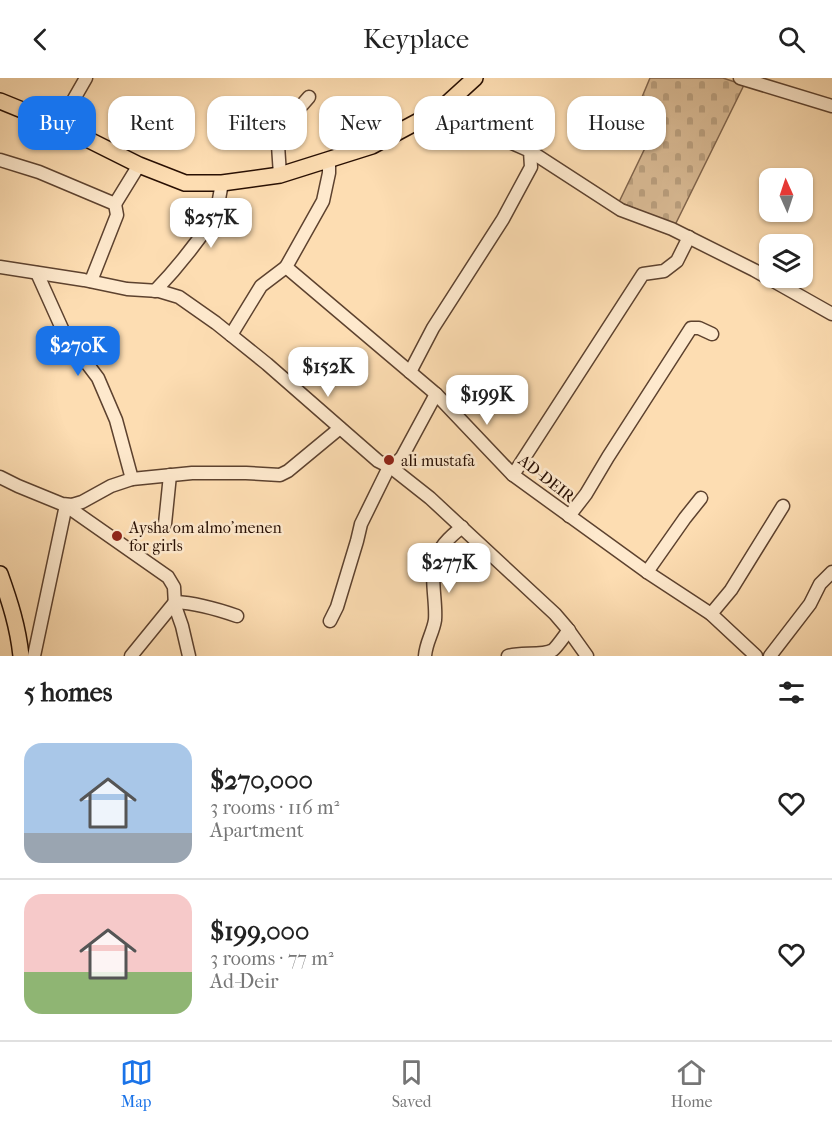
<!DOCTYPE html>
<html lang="en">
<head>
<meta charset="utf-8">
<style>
	body { margin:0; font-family:"IM FELL French Canon",serif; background:#f6f6f6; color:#222; height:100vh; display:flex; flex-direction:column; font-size:22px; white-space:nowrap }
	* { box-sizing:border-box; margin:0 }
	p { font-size:20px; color:#767676 }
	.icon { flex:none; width:33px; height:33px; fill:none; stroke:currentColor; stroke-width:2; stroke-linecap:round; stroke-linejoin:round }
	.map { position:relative; height:578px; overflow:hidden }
	.drawer { display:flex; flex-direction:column; background:#fff; flex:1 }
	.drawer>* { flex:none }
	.banner { position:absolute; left:18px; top:18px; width:796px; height:54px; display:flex; gap:12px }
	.needle { width:39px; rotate:357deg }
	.tools { position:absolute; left:759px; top:90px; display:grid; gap:12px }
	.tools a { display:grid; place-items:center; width:54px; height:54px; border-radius:12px; background:#fff; box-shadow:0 2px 4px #0004; font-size:30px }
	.price { position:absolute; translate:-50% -51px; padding:0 14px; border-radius:12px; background:#fff; color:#222; font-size:20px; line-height:39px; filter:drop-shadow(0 2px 3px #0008) }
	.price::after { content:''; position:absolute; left:50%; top:36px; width:18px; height:14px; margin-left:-9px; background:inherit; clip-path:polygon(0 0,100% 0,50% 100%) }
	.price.current { background:#1a73e8; color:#fff }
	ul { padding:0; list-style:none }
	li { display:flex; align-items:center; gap:18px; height:150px; padding:0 24px }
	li+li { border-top:2px solid #e0e0e0 }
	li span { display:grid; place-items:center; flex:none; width:168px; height:120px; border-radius:18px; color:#555 }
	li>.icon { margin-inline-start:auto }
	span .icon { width:72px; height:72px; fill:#fffc; stroke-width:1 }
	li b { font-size:26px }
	h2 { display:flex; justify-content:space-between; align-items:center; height:72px; padding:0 24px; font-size:26px }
	.chip { padding:0 21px; border-radius:18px; background:#fff; box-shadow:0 2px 4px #0004; font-size:21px; line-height:54px }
	.chip.current { background:#1a73e8; color:#fff }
	header { display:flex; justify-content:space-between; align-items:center; height:78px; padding:0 24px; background:#fff; font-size:27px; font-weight:600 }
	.menu { display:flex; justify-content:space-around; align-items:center; height:84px; border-top:2px solid #e0e0e0; background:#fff; font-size:16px; color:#767676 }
	.menu a { display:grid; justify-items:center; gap:3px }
	.menu .current { color:#1a73e8 }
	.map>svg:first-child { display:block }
	.cemetery { fill:url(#cemetery-stones); stroke:#80644c; stroke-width:1.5 }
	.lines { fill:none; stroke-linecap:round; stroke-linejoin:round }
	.minor-casing { stroke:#5d422f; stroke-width:15 }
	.major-casing { stroke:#280f03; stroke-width:18 }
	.minor { stroke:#fee9cd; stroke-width:12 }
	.major { stroke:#fdddb2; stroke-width:15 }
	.poi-dot { fill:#8f2418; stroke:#fee9cd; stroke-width:2 }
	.labels { text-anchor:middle; stroke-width:5; stroke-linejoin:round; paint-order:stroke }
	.poi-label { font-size:16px; fill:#280f03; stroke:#fee9cd; text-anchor:start }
	.street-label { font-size:16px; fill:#280f03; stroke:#fee9cd }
</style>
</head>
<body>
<header><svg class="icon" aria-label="back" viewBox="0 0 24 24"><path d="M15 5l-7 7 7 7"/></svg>Keyplace<svg class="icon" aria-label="search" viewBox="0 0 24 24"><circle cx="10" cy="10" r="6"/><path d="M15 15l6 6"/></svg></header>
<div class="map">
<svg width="832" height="578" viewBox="0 0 832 578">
	<defs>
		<pattern id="cemetery-stones" width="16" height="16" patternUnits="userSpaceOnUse" patternTransform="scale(1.5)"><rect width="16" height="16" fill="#d9ba94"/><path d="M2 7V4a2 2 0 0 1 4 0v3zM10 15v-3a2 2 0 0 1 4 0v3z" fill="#ba9f7e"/></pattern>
	</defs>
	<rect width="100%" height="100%" fill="#fdddb2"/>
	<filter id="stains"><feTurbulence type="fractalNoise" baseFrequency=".00333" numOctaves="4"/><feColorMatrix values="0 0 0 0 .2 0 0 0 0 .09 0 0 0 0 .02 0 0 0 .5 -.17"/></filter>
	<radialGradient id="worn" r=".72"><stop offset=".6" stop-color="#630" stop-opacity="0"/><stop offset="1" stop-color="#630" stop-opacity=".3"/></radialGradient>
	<polygon class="cemetery" points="650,0 723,0 744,7 675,147 619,124 659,41 637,31"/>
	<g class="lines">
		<defs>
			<g id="minor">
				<polyline points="740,0 832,28"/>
				<polyline points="59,47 86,0"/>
				<polyline points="530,73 621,132 672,151 754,192 832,236"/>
				<polyline points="329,81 329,95 323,123 286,189 436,316 513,397 647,494 711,536 756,578"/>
				<polyline points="0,82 39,94 115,126 117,137 91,203"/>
				<polyline points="280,97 278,67 273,57 288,38 302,27 309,19"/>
				<polyline points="115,126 139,87"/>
				<polyline points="0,189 84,202 127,211 159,213 179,219 216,245 267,286 378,383 392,390 430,420 555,536 567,550 587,578"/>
				<polyline points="37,195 64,255 98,300 116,342 132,401"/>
				<path d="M155,213c23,-24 42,-48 60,-75l2,-6 5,-27"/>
				<polyline points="231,257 261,208 286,189"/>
				<polyline points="410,294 433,250 503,141 531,89 530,73 476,49 441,31"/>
				<polyline points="392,390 402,379 436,316"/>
				<polyline points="513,397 643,196 664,193 677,183 689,159"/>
				<polyline points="0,399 18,408 62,426 72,427 82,424 111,408 132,401 192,395 246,395 280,397 288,393 340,350"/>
				<polyline points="67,427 68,429 168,499 174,509 175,528 182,548 189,578"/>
				<polyline points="569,438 586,416 608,379 691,250 699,250 712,256"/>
				<polyline points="165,446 170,397"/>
				<polyline points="647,494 685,440 701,420"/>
				<polyline points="711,536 731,512 783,428"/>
				<polyline points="330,543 337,529 357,463 361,446 389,389"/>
				<polyline points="34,578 66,427"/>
				<path d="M131,578l44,-54c21,1 42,7 62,14"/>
				<path d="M425,578c1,-14 8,-23 10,-36 2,-23 -9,-53 7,-73 5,-8 13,-14 20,-20"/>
				<path d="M508,578c11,-4 36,0 45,-6 4,-3 12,-15 16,-20"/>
				<polyline points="770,578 810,526 820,506 832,494"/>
			</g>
			<g id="major">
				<polyline points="0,23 59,47 139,87 185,105 222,105 280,97 372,68 441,31 475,0"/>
				<path d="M0,496c10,28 18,53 21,82"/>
			</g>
		</defs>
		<use href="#minor" class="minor-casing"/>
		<use href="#major" class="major-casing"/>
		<use href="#minor" class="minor"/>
		<use href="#major" class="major"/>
	</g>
	<g class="poi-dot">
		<circle cx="389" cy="382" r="6"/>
		<circle cx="117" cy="458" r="6"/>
	</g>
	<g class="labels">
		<g class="poi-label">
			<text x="401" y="388">ali mustafa</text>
			<text x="129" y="455">Aysha om almo'menen<tspan x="129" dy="18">for girls</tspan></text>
		</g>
		<g class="street-label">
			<text transform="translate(547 400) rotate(38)" y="6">AD-DEIR</text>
		</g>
	</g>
	<rect width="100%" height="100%" filter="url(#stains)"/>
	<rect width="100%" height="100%" fill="url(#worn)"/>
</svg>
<div class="tools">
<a><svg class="needle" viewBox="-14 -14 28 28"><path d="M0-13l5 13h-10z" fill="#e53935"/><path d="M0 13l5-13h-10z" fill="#767676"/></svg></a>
<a><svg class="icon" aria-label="layers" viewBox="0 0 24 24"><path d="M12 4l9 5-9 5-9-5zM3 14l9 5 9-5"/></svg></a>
</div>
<b class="price" style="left:211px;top:171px">$257K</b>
<b class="price current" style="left:78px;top:299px">$270K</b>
<b class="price" style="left:328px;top:320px">$152K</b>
<b class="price" style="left:487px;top:348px">$199K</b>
<b class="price" style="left:449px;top:516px">$277K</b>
<div class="banner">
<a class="chip current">Buy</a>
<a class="chip">Rent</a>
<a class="chip">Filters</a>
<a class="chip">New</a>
<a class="chip">Apartment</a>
<a class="chip">House</a>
</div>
</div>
<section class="drawer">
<h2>5 homes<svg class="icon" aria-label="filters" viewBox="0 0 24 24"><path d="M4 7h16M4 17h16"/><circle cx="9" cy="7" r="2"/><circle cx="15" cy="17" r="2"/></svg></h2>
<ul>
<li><span style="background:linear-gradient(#a9c7e8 75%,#9aa5b1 0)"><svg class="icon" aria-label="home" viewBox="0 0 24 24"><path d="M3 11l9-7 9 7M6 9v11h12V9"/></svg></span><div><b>$270,000</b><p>3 rooms · 116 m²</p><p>Apartment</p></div><svg class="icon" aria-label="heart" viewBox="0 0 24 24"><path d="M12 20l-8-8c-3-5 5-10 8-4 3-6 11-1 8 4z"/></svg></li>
<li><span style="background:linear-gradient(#f6c9c9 65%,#8fb573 0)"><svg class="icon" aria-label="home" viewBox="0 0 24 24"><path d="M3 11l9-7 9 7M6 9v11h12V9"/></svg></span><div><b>$199,000</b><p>3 rooms · 77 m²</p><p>Ad-Deir</p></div><svg class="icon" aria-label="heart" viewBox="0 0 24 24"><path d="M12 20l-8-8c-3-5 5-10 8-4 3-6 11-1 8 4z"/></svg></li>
</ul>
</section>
<nav class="menu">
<a class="current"><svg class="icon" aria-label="map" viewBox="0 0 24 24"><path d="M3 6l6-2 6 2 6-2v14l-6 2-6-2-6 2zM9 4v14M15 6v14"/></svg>Map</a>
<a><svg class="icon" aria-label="saved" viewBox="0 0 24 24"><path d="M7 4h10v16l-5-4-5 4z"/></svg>Saved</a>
<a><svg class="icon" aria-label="home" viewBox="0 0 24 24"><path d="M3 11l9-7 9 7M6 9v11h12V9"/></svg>Home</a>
</nav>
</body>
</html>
